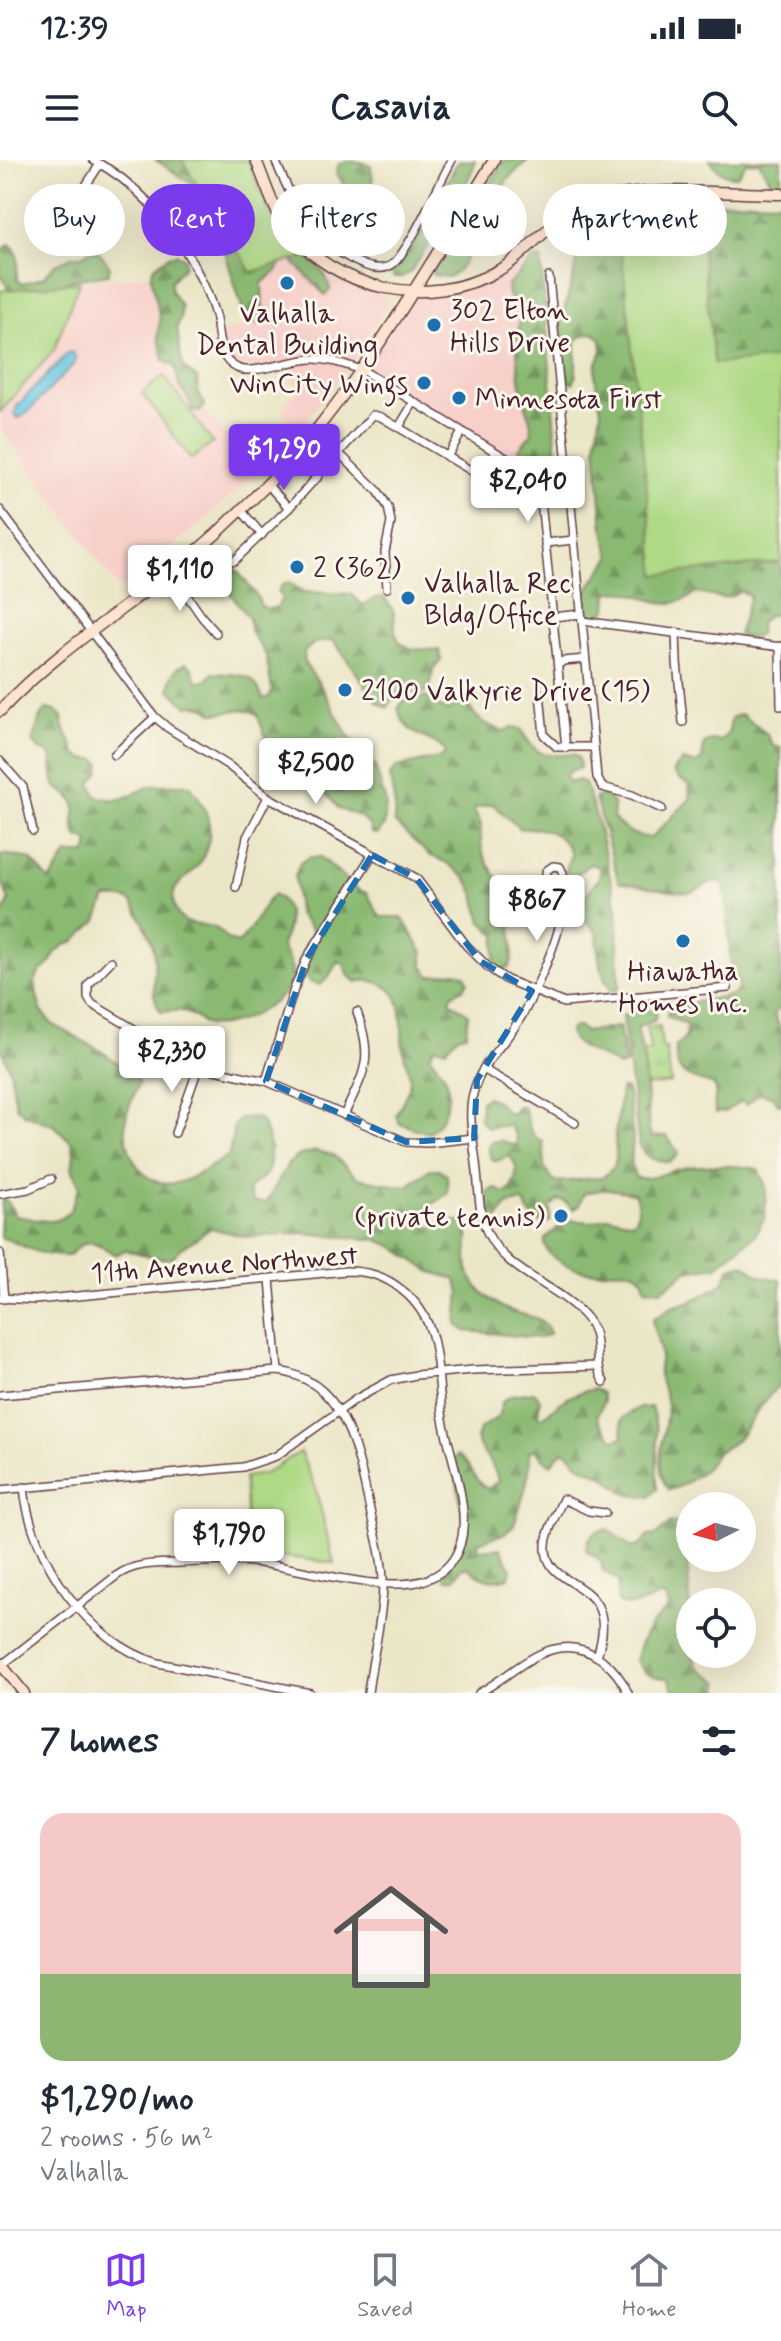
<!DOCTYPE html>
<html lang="en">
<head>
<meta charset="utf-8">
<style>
	body { margin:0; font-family:Mynerve,sans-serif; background:#f2f2f3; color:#1f2937; height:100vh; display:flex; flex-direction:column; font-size:30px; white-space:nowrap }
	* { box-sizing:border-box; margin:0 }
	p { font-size:26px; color:#747a83 }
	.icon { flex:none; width:44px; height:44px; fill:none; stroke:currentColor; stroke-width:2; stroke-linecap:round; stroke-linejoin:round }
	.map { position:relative; height:1533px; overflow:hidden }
	.drawer { display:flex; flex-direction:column; background:#fff; flex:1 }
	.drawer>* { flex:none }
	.guide { position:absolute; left:24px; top:24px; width:734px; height:72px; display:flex; gap:16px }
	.needle { width:52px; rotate:264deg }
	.buttons { position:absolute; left:676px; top:1332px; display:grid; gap:16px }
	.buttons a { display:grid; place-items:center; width:80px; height:80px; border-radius:50%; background:#fff; box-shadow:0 8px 32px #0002; font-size:40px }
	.price { position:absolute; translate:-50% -68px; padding:0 18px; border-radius:8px; background:#fff; color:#222; font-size:26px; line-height:52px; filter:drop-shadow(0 2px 4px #0008) }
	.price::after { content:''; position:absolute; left:50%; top:48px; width:24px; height:18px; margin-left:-12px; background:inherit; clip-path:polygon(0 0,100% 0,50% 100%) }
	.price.selected { background:#7c3aed; color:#fff }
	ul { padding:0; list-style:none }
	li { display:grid; align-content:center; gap:16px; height:424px; padding:0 40px }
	li span { display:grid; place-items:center; height:248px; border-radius:24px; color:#555 }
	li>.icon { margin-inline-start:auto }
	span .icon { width:144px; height:144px; fill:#fffc; stroke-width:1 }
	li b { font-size:34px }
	h2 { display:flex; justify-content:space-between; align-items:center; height:96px; padding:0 40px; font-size:34px }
	.pill { padding:0 28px; border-radius:36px; background:#fff; box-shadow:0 8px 32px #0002; font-size:28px; line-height:72px }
	.pill.selected { background:#7c3aed; color:#fff }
	.status { display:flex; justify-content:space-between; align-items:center; height:56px; padding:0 40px; background:#fff; direction:ltr }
	.status svg { height:22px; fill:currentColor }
	header { display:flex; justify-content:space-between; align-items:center; height:104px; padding:0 40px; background:#fff; font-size:36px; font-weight:700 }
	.tab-bar { display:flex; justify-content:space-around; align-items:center; height:112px; border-top:2px solid #e0e1e3; background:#fff; font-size:22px; color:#747a83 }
	.tab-bar a { display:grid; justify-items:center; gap:4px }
	.tab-bar .selected { color:#7c3aed }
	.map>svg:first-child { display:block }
	.built { fill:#f7d0ca }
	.grass { fill:url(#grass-tufts); stroke:#7c7c58; stroke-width:2 }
	.forest { fill:url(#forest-firs); stroke:#6a6c4e; stroke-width:2 }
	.park { fill:#aed985; stroke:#7c7c58; stroke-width:2 }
	.water { fill:#64c6e2; stroke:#577286; stroke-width:2 }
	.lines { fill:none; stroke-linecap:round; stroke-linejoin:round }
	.minor-casing { stroke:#623d43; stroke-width:10 }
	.secondary-casing { stroke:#623d43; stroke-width:13 }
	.minor { stroke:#fff; stroke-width:7 }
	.secondary { stroke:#fde4d1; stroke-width:10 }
	.marked { fill:none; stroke:#1f6fb2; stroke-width:6; stroke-dasharray:16 10; stroke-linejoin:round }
	.poi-dot { fill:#1f6fb2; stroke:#fbf7ec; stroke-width:3 }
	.labels { text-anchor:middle; stroke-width:6; stroke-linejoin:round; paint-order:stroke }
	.poi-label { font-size:28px; fill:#4a1f2b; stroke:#fbf7ec; text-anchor:start }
	.street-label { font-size:28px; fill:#4a1f2b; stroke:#fbf7ec }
</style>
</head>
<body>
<div class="status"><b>12:39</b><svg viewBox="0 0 49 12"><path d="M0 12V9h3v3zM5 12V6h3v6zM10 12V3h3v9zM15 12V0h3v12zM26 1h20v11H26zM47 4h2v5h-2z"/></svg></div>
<header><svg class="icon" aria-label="menu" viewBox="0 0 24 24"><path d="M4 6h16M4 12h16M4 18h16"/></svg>Casavia<svg class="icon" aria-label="search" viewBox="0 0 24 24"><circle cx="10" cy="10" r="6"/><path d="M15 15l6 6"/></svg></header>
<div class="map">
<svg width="781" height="1533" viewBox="0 0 781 1533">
	<defs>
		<pattern id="grass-tufts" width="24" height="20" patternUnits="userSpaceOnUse" patternTransform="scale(2)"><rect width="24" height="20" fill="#aed985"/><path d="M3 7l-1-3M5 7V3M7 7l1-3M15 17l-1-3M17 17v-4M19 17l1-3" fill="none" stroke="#97ba73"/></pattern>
		<pattern id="forest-firs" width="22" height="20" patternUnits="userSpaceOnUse" patternTransform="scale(2)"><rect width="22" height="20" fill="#8ab972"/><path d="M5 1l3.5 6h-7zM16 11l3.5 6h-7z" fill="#73965e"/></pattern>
	</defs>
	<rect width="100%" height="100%" fill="#fbf7ec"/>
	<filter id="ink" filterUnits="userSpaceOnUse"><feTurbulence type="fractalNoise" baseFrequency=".0125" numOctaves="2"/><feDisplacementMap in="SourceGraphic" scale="16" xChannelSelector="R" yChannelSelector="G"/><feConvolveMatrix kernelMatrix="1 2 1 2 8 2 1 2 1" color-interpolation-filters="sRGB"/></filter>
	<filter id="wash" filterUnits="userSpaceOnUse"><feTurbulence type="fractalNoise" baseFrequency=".006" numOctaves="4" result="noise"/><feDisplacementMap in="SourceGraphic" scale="32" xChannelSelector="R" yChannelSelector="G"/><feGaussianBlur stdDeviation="1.8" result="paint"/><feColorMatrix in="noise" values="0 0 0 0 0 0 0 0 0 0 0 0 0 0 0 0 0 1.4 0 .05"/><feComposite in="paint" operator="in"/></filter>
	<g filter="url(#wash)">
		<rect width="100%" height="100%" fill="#ece6c8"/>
		<g class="built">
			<polygon points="521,95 542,312 531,310 362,210 412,132 446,129"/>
			<polygon points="304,97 327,114 344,123 391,138 355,198 300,269 281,251 297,230 291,201 261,209 231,205 218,173 256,165 251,112"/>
			<polygon points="148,115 171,213 258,311 203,362 119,429 0,267 0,252 54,190 79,122"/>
		</g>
		<polygon class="grass" points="660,866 662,888 666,888 671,923 645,926 641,893 650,891 647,867"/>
		<g class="forest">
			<path d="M156,0h89l39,87c21,8 42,18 46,43l-5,5 -34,-36h-7l-7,12 -15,12 1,34 -4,7 -9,-3 -8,-13 -25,-82 -2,-21 -7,-10z"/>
			<path d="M475,0c1,15 -53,93 -64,112l-9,5h-9v-5l27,-36 38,-75z"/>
			<polygon points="504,0 528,0 508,19 481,59 464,103 457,112 448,117 432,115 433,109 443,97"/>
			<path d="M710,0h71v27l-10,-5 -12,-20 -13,1 -9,13c-15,0 -18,-5 -27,-16z"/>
			<path d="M348,1l14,1 9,5 2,16 8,20 -8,12c-11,7 -17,0 -22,18 4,7 12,14 12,22l-6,2c-54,-26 12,-45 -21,-84l3,-9z"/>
			<path d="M748,41l33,1v412l-12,1 -9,8 -1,11 -7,5 -14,-4 12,-39 -10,-5c-14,12 -28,4 -44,2 -36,27 -59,-10 -88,0l-1,16 -7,6 -11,-1 -5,-20 27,-37 -8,-30 -7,-81 5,-36 -6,-34 1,-11 6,-14 -1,-12 -7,-6 -11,2 -7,6v36l-3,6 -8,-3 -4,-59 16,-58 -4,-14 1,-11 8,-6h8l13,-14 34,-13z"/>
			<path d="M10,84c12,10 6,22 7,35l5,5 22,-7 11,-13 19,-8h7l12,-7 7,4 10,14 -2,7 -36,6 -12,7 -50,8 -7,-18 -3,-1v-25z"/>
			<polygon points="177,94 184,98 185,105 171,121 171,131 181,146 181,158 177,166 181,198 184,208 198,219 197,231 205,245 200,252 192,251 189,240 179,225 175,207 164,200 158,175 160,159 151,117 153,108 169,96"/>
			<path d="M534,98l7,1 15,184 1,13c-12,8 -21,4 -34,0l-4,-7 13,-16c-1,-17 -9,-32 -11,-48 -2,-13 -4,-26 -4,-38 -1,-23 10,-34 -9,-52l-1,-9z"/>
			<path d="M221,395l6,3 30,38 4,10 7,3 9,-2 5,-8 -4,-8 4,-6 6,-3 16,10 47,2 12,11 13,-7 8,-1 10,15 1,21 5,10 12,6 27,1 2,11c-13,10 -7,18 -12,31l-21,2 -16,6 -4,8 -11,-6 -44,-62 -19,3 -10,9 1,12 14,19 28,51 28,32 11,37 -2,23 -6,8 -7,-1 -1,-7 -9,-9 -22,-8 -22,-26 -19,-13 -2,-13 -6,-5h-19l-14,-38c-19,-10 -24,0 -44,-1 -9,-8 -14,-9 -25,-7l-18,-16c0,-13 4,-21 16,-27l6,5 5,13h9l7,-8c27,3 40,-3 50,26l6,-2 3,-7 -6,-35 -16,-24 -1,-13 -19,-25 -17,-14 -4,-10 3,-10z"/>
			<path d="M425,537c9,4 14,11 24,14l11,-10 7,-1c5,18 20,26 37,31l8,-4 9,2c14,28 24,28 53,25l5,5 1,9 -12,4 -2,4 2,7 11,-3 6,3 12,37 20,88 2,81 -7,2c-10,-10 -16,-41 -14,-56l-15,-19c0,-6 0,-13 3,-20 5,-11 16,-15 14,-29l-10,-3 -13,10 -4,28 2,22h-6c-13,-18 -5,-51 2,-70 -9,-22 -29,-28 -51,-25l-27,-25 -18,4 -1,3c12,19 4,19 8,38 3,16 16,27 23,42l28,-1 8,5 1,10c-9,9 -23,7 -31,17 0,16 5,28 -1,44l-8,4 -7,-3 1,-32 -14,-13 -7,-27 -8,-16 -20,-16 -18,-8 -35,-33 1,-15 -5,-32 7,-8 46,-10 2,-6c-13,-17 -39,-10 -47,-43l6,-7z"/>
			<path d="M46,549l10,2 6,6c-1,13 11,23 13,37l9,5h12l5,5 -2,9 -8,10 5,13c28,9 31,-1 55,-10 5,-2 31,-1 39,-1 19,25 28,49 9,79 -11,16 -32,20 -24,44 10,29 35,4 53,32l10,3c17,-14 21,-36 36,-49 19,11 16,34 7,50 3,10 11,18 11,29 0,29 -59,57 -84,52 -8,-2 -14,-10 -22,-13 -7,-3 -17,0 -25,0 -13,-19 -4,-40 -7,-61 -2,-12 -6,-19 -11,-29 -12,-23 -11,-25 -37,-24l-9,23 -22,20 -10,4 -10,8 -6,12 -9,6 -5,10 2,15 4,14 11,14 46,25 29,20 12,13c-4,12 -11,23 -13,36 -5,31 17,75 54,64 17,-5 34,-18 49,-27l5,-29 6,-8c2,0 12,-1 13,-1 16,4 21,43 14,55 -3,7 -14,11 -19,18l5,12 13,1 22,-39 12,-9 16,-4 17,4 25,23 35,7 15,1 22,-17h9l8,6 1,18 -25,18v15c17,5 28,-9 43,-4 8,23 -9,40 12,66 7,8 21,19 31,22 16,7 35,4 41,24l-10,4 -74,-7 -9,-6 3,-33 -5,-13 -24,-7 -37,-25 -16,-7 -75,-7 -56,4 -36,-9 -33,23 -6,7 -10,1 -37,-9 -10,5c-20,-14 -28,-20 -46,1 -32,1 -41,-10 -69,-19l2,-38 6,3 8,14c18,2 42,13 54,-6 4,-7 5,-15 10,-23l-8,-18 2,-15 -2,-11 -17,-17 -31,-12 -8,-8 -6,-36 -10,-23v-128l9,-18 -8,-23 -1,-20 4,-4 26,5 20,22 17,-27h19l3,-9 -2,-5 -9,-2c-14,-21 15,-31 -22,-51 -5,-12 -2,-22 -6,-34l-11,-3 -6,-9 7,-24z"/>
			<path d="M741,554l26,20 6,12 8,2v259l-7,7 7,17v73h-3l-4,-7 -14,-4 -14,12 -4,-4 -18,11 -8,1c-4,-10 2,-18 -2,-28 -22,-8 -41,-6 -38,-39l10,-9 1,-12 -20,-9 2,-9 64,-12 6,-7c-2,-11 -8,-19 -9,-31 -2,-24 -1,-47 -6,-72 -15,-9 -21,5 -35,8 -6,1 -59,-9 -70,-11l-24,-84 9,-4c10,8 11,11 9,24 11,13 21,18 38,20l39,-39 -1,-14 -11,-7 -5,-7 9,-10 13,3 7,-4 2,-16 8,-4 9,1 8,-9 2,-14z"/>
			<path d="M310,697h11l37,33 9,3 13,24h22l21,36v13l7,10 26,-4 9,3 3,6 -4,7 -12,7 -2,6 18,13 -2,20 -8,2 -12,13 -12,-2 -4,9c4,7 13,15 16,22 6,18 -1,45 -18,55l-29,-10 -3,-8c4,-9 10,-19 13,-28 3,-12 -4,-25 -6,-37 -2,-15 1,-36 -5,-50 -6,-15 -27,-23 -41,-18l-9,-7 -4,-11 -6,-3 -11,18 -7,6 -11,-3c-11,-18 1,-32 4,-51l-15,-17 -3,-38 5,-13z"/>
			<path d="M654,850l3,4 -3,7 -16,6v5l6,27 5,71 3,7 15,-1 12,18 -9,8c-14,-1 -25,-3 -31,-17l-15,-116 -1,-13 7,-4z"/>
			<path d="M579,867l6,5 34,-5 7,37 -7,3c-16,-14 -42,-14 -50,-34l3,-5z"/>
			<path d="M621,929h5l2,5 5,44 -2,26 4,13c16,5 29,-5 44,-8 18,-5 62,-4 79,0l8,18 -1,30 -10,18 -38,31 -30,5 -25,19 -17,-2 -3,-11 -6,-5c-31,-6 -43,8 -75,-10 -11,-7 -17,-11 -16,-24l23,-18 23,2 19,-5 23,5c7,-9 6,-19 1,-29l-27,-4 -23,4 -6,14 -5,2 -9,-8 -6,-1 -7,7 -1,15c-19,2 -19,-7 -27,-21l-16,4 -12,18c-10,-6 -10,-21 -7,-32l7,-3 8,5 6,-2c8,-13 11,-22 1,-35l-13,5 -6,-2 -3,-12 6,-6h9l9,4 5,-1 -1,-8 -7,-11 -21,3 -8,-8 1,-19 6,-4 10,4 10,12h6l4,-7h5c9,13 3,29 21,35l1,25 9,15c17,2 32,-4 49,-3l11,-10 3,-9 -1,-23z"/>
			<path d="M737,1105h9l13,11 22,4v103c-18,16 -27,36 -42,54 -6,8 -14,10 -21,15 -5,4 -7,11 -11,15 -10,10 -26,20 -38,23 -17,-18 -4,-56 -2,-79 1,-14 -6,-23 -8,-36 -1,-8 3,-18 1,-25 -2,-11 -7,-19 -7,-31l19,-12 20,-6 30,-17 9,-17z"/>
			<path d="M594,1229l8,4 2,8 -7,14 3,8 14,17 9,-3 -2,-17c8,-9 17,-13 30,-13l6,23v59l-7,8c-28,-1 -25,-5 -45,-20 -7,-5 -16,-6 -24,-11 -8,-5 -9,-14 -19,-15l-11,13c-8,-3 -10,-10 -18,-15l-4,3c4,19 -9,54 -15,73l-11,9 -25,8 1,8 21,-2 11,20 -2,9c-17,6 -28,2 -41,-10l-6,1 -8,11 -9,1v-7l21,-42 -13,-70 4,-6c15,8 15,26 31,34l10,-8c-2,-16 -17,-27 -22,-43l4,-9 18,-12 5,-16 9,-6 22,-3 6,7 -2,16 3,3c23,-17 24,-23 53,-29z"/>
			<path d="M671,1363h6c15,32 13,95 13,131h4c0,19 17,18 26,29l-1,10h-44l-7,-15c-17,0 -24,-3 -32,-19 4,-22 16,-37 32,-51l-1,-9 -6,-3c-17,4 -23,14 -42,7l-2,-6 2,-16 -16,-10 -2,-10 -15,-11c2,-14 8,-20 22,-21l24,19 9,-3 8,-9 7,-1z"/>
		</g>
		<g class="park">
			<path d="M182,0h66c14,37 27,70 56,97l-53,15z"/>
			<polygon points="699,59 714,204 781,198 781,402 656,415 619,67"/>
			<polygon points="79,122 54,190 0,252 0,131"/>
			<polygon points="164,216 213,283 191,299 142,233"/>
			<polygon points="300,1292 315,1326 334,1403 248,1392 244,1317 264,1314"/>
		</g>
		<polygon class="water" points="69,192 73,193 76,199 73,205 27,253 19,258 15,256 17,246"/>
	</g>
	<g filter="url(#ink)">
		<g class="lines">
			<defs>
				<g id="minor">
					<path d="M93,0c47,25 82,68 106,115 6,12 12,26 16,40 5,19 1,43 22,53 15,8 55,-9 77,-9 17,0 32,6 48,11l155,95 25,7 26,-2"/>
					<path d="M275,0c18,43 39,83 84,103 11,5 25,9 35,0 18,-18 44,-78 58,-103"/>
					<polyline points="57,70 100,4"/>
					<polyline points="549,117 597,617 602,627 632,635 662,649"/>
					<polyline points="399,267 414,242"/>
					<polyline points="316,271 378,331 388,347 391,362 385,392 387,428"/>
					<polyline points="294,296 317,318"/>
					<polyline points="447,297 462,272"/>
					<polyline points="526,309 529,324 541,341 566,588"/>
					<polyline points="482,318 495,293"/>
					<polyline points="267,324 289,348"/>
					<polyline points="0,350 155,557 168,568 229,606 268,637 416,718 466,785 489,808 507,820 564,843 728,828"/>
					<polyline points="241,350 262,375"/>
					<polyline points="545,383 574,380"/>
					<polyline points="234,401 289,348 373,255 381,257 517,338 524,341 541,341"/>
					<polyline points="170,411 202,457 216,473"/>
					<polyline points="553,457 581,454"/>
					<polyline points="582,461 781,487"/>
					<polyline points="676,472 677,502 683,562"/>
					<polyline points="780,486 781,546"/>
					<polyline points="558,505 563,501 585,499"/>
					<polyline points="540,533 544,575 557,587 594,587"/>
					<polyline points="114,595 155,557"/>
					<polyline points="0,601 23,627 33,671"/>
					<polyline points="236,727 247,677 268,637"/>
					<path d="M560,739l-13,-20 -1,-8 7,-5 7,1 3,6c-1,17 0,37 -4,54 -5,22 -29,77 -41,95 -16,25 -38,42 -45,72 -6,24 2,54 4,78 2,20 2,42 10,60 19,42 73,53 100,87 16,20 4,44 17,63"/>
					<polyline points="111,801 88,825 88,838 92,844 188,901 210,909 266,921 406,982 428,983 474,978"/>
					<polyline points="483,909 575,963"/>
					<polyline points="266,921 294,829 307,798 372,695"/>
					<path d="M344,955c21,-44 30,-56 13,-103"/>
					<polyline points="175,973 199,906"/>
					<polyline points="0,1034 28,1029 51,1019"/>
					<polyline points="0,1093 4,1139"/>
					<polyline points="270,1119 278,1211"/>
					<path d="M0,1138l35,2 311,-29c22,0 39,5 56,19 42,33 33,82 41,129 8,47 49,134 -15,160 -40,16 -124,-10 -168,-16 -26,-4 -53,-1 -80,0 -23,1 -44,-1 -64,13l-114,89"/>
					<path d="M0,1235l278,-24c69,9 80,84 92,139 5,23 13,48 13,73 0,36 -11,74 -15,110"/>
					<path d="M24,1327c6,71 64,156 134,176l152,30"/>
					<polyline points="0,1330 243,1307 276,1296 356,1239 391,1220 416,1215 473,1210 598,1206"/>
					<path d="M597,1496c27,-82 -54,-62 -51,-111 1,-15 11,-32 17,-46l26,12 16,2"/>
					<path d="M479,1533c39,-21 74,-67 122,-34 12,9 21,20 27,34"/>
				</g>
				<g id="secondary">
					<path d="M256,0c9,22 16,47 30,66 49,66 143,84 213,44 19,-10 31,-26 47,-39 17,-14 38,-25 59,-32 43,-14 129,-5 176,-5"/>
					<path d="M0,551c64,-69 147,-114 216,-177 35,-33 71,-67 101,-105 67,-84 121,-178 177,-269"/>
					<polyline points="0,1503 24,1533"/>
				</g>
			</defs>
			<use href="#minor" class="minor-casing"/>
			<use href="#secondary" class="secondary-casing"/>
			<use href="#minor" class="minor"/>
			<use href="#secondary" class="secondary"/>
		</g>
	</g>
	<path class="marked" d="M372,695l44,23 64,83 52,30 -55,89 -3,58 -68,4 -140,-61 41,-123z"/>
	<g class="poi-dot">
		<circle cx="287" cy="123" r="8"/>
		<circle cx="434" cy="165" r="8"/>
		<circle cx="424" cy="223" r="8"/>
		<circle cx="459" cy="238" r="8"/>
		<circle cx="297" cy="407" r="8"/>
		<circle cx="408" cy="438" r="8"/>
		<circle cx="345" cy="530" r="8"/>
		<circle cx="683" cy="781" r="8"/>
		<circle cx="561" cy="1056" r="8"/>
	</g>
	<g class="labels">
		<g class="poi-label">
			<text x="450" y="159">302 Elton<tspan x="450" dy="32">Hills Drive</tspan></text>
			<text x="287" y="162" text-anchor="middle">Valhalla<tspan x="287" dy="32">Dental Building</tspan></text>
			<text x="408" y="233" text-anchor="end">WinCity Wings</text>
			<text x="475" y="248">Minnesota First</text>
			<text x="313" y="417">2 (362)</text>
			<text x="424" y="432">Valhalla Rec<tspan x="424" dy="32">Bldg/Office</tspan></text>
			<text x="361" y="540">2100 Valkyrie Drive (15)</text>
			<text x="683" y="820" text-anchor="middle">Hiawatha<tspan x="683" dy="32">Homes Inc.</tspan></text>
			<text x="545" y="1066" text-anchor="end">(private tennis)</text>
		</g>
		<g class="street-label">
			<text transform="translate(224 1103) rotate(-4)" y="10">11th Avenue Northwest</text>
		</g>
	</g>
</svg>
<div class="buttons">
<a><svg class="needle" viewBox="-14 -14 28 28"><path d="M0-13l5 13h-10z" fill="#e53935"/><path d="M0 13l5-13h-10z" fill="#747a83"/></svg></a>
<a><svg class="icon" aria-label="locate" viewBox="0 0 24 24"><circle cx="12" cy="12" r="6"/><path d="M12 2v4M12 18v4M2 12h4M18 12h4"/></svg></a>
</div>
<b class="price selected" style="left:284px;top:332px">$1,290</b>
<b class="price" style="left:528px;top:364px">$2,040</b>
<b class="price" style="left:180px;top:453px">$1,110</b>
<b class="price" style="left:316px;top:646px">$2,500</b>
<b class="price" style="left:537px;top:783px">$867</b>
<b class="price" style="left:172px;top:934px">$2,330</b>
<b class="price" style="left:229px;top:1417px">$1,790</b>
<div class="guide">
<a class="pill">Buy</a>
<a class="pill selected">Rent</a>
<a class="pill">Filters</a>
<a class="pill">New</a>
<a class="pill">Apartment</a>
</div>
</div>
<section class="drawer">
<h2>7 homes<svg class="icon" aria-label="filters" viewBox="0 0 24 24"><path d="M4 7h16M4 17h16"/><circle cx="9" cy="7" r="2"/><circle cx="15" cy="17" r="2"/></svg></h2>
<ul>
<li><span style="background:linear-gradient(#f6c9c9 65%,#8fb573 0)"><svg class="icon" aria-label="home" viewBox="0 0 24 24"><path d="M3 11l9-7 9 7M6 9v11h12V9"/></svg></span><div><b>$1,290/mo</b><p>2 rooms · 56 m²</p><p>Valhalla</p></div></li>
</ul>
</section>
<nav class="tab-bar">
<a class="selected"><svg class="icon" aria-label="map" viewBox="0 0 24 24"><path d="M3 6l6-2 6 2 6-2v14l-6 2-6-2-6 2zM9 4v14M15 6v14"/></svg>Map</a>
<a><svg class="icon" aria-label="saved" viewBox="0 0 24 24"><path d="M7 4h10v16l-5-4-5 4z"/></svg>Saved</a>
<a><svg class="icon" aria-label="home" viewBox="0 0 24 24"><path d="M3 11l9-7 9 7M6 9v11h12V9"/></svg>Home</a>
</nav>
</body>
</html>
